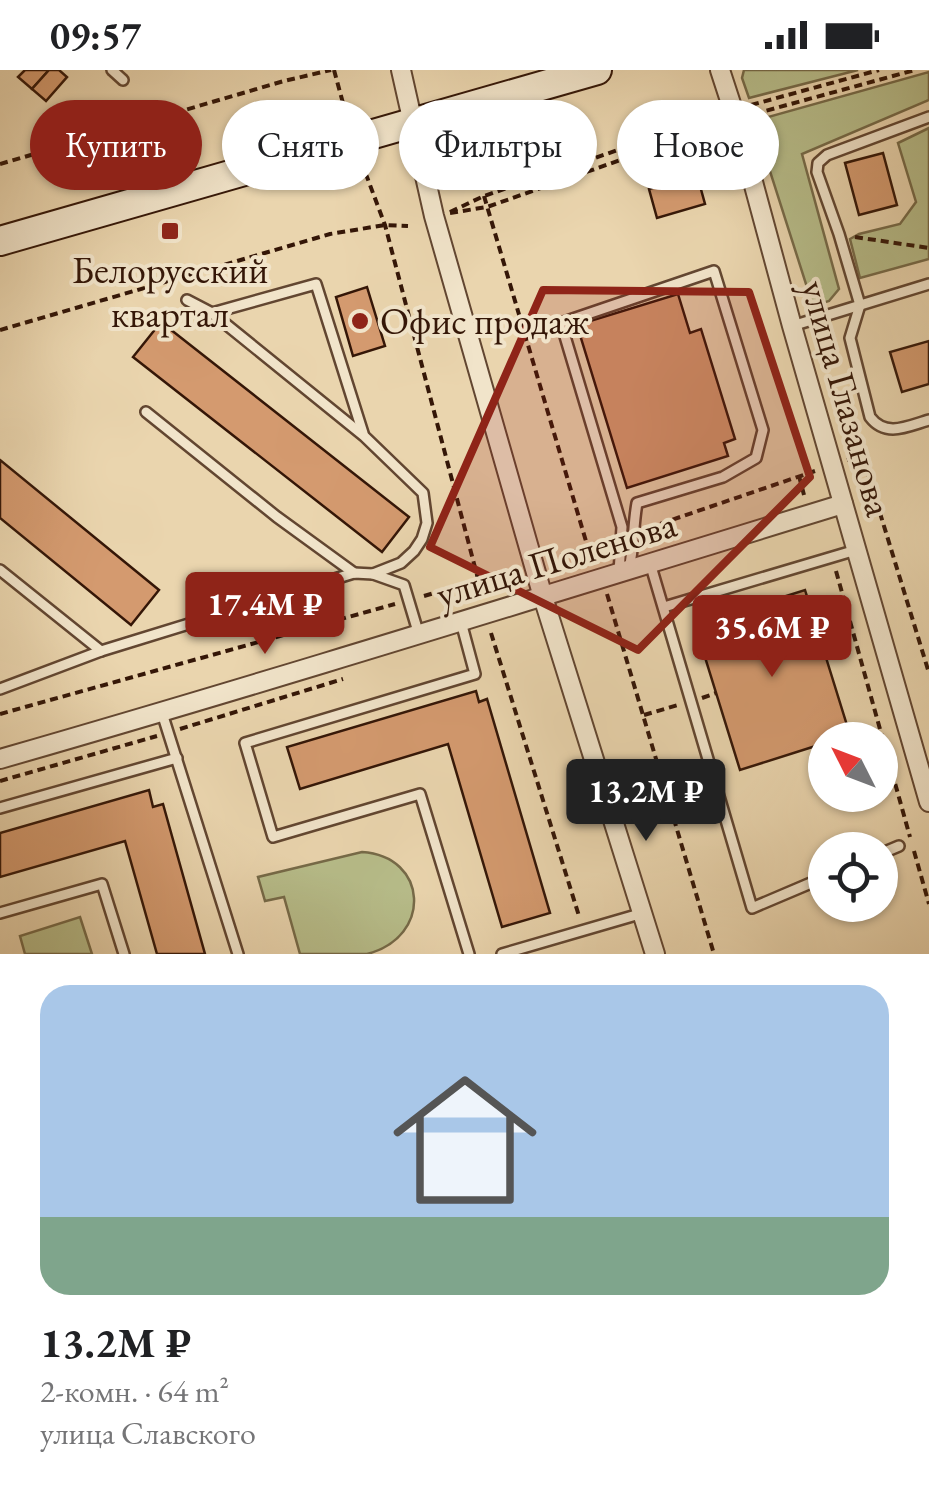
<!DOCTYPE html>
<html lang="ru">
<head>
<meta charset="utf-8">
<style>
	body { margin:0; font-family:"EB Garamond",serif; background:#f2f2f2; color:#202124; height:100vh; display:flex; flex-direction:column; font-size:38px; white-space:nowrap }
	* { box-sizing:border-box; margin:0 }
	p { font-size:32px; color:#757577 }
	.icon { flex:none; width:55px; height:55px; fill:none; stroke:currentColor; stroke-width:2; stroke-linecap:round; stroke-linejoin:round }
	.map { position:relative; height:884px; overflow:hidden }
	.details { display:flex; flex-direction:column; background:#fff; flex:1 }
	.details>* { flex:none }
	.top-card { position:absolute; left:30px; top:30px; width:870px; height:90px; display:flex; gap:20px }
	.needle { width:65px; rotate:312deg }
	.buttons { position:absolute; left:808px; top:652px; display:grid; gap:20px }
	.buttons a { display:grid; place-items:center; width:90px; height:90px; border-radius:50%; background:#fff; box-shadow:0 2px 8px #0004; font-size:50px }
	.price { position:absolute; translate:-50% -85px; padding:0 22px; border-radius:10px; background:#8f2418; color:#fff; font-size:32px; line-height:65px; filter:drop-shadow(0 2px 5px #0008) }
	.price::after { content:''; position:absolute; left:50%; top:60px; width:30px; height:22px; margin-left:-15px; background:inherit; clip-path:polygon(0 0,100% 0,50% 100%) }
	.price.on { background:#222; color:#fff }
	ul { padding:0; list-style:none }
	li { display:grid; align-content:center; gap:20px; height:530px; padding:0 40px }
	li span { display:grid; place-items:center; height:310px; border-radius:30px; color:#555 }
	li>.icon { margin-inline-start:auto }
	span .icon { width:180px; height:180px; fill:#fffc; stroke-width:1 }
	li b { font-size:42px }
	.tag { padding:0 35px; border-radius:45px; background:#fff; box-shadow:0 2px 8px #0004; font-size:35px; line-height:90px }
	.tag.on { background:#8f2418; color:#fff }
	.status { display:flex; justify-content:space-between; align-items:center; height:70px; padding:0 50px; background:#fff; direction:ltr }
	.status svg { height:28px; fill:currentColor }
	.map>svg:first-child { display:block }
	.green { fill:#b7bd8a; stroke:#766a48; stroke-width:2.5 }
	.building { fill:#d49a6f; stroke:#341607; stroke-width:2.5 }
	.lines { fill:none; stroke-linecap:round; stroke-linejoin:round }
	.lane-casing { stroke:#624631; stroke-width:14 }
	.street-casing { stroke:#624631; stroke-width:22 }
	.secondary-casing { stroke:#341607; stroke-width:32 }
	.path { stroke:#341607; stroke-width:4; stroke-dasharray:8 5; stroke-linecap:butt }
	.lane { stroke:#f1e4ca; stroke-width:9 }
	.street { stroke:#f1e4ca; stroke-width:18 }
	.secondary { stroke:#f1e4ca; stroke-width:28 }
	.marked { fill:#8f2418; fill-opacity:0.2; stroke:#8f2418; stroke-width:8; stroke-linejoin:round }
	.poi-dot { fill:#8f2418; stroke:#f1e4ca; stroke-width:4 }
	.labels { text-anchor:middle; stroke-width:8; stroke-linejoin:round; paint-order:stroke }
	.poi-label { font-size:38px; fill:#341607; stroke:#f1e4ca }
	.street-label { font-size:38px; fill:#341607; stroke:#f1e4ca }
</style>
</head>
<body>
<div class="status"><b>09:57</b><svg viewBox="0 0 49 12"><path d="M0 12V9h3v3zM5 12V6h3v6zM10 12V3h3v9zM15 12V0h3v12zM26 1h20v11H26zM47 4h2v5h-2z"/></svg></div>
<div class="map">
<svg width="929" height="884" viewBox="0 0 929 884">
	<rect width="100%" height="100%" fill="#ead5ae"/>
	<filter id="stains"><feTurbulence type="fractalNoise" baseFrequency=".002" numOctaves="4"/><feColorMatrix values="0 0 0 0 .2 0 0 0 0 .09 0 0 0 0 .02 0 0 0 .5 -.17"/></filter>
	<radialGradient id="worn" r=".72"><stop offset=".6" stop-color="#630" stop-opacity="0"/><stop offset="1" stop-color="#630" stop-opacity=".3"/></radialGradient>
	<g class="green">
		<polygon points="744,0 858,0 749,28 742,8"/>
		<polygon points="929,2 929,30 802,84 839,219 829,231 813,236 754,51"/>
		<polygon points="929,58 929,189 860,208 850,169 859,164 900,154 916,132 898,73"/>
		<path d="M362,782c66,4 71,85 5,102h-67l-16,-57 -19,4 -7,-24z"/>
		<polygon points="80,847 92,884 25,884 20,866"/>
	</g>
	<g class="building">
		<polygon points="25,0 49,0 32,19 18,7"/>
		<polygon points="49,0 59,0 67,7 46,31 32,19"/>
		<polygon points="883,83 897,135 859,145 845,93"/>
		<polygon points="697,105 705,134 657,148 649,119"/>
		<polygon points="367,217 385,276 353,286 336,227"/>
		<polygon points="678,224 690,263 701,259 735,369 724,373 728,386 627,418 577,255"/>
		<polygon points="161,252 409,447 382,482 133,287"/>
		<polygon points="929,271 929,314 902,322 890,282"/>
		<polygon points="0,390 159,520 131,555 0,448"/>
		<polygon points="805,520 850,665 835,670 825,670 825,673 740,700 695,555"/>
		<polygon points="476,621 479,632 487,629 550,843 502,857 448,674 300,719 287,677"/>
		<polygon points="149,720 153,737 163,734 205,884 157,884 125,771 0,807 0,763"/>
	</g>
	<g class="lines">
		<defs>
			<g id="lane">
				<polyline points="112,0 123,10"/>
				<path d="M929,47l-102,38 -9,8 -1,9 22,62 21,71 -10,33 20,79c16,21 38,9 59,3"/>
				<polyline points="187,230 212,243 364,366 423,423 427,453 422,469 414,481 401,493 373,504"/>
				<polyline points="212,243 316,214 363,363"/>
				<polyline points="792,256 929,214"/>
				<polyline points="146,342 277,447 354,503"/>
				<polyline points="650,493 752,838 825,807"/>
				<polyline points="0,500 101,581"/>
				<path d="M619,502l3,-45 -61,-204 153,-52 49,159 -7,28 -33,19 -86,26c-4,22 -3,44 -8,66"/>
				<polyline points="664,537 856,480"/>
				<polyline points="461,552 475,604 245,673 273,767 420,724 469,884"/>
				<polyline points="0,619 101,581 354,503 373,504 404,515 419,565"/>
				<polyline points="162,643 238,884"/>
				<polyline points="0,738 177,688"/>
				<polyline points="880,784 899,776"/>
				<polyline points="0,843 102,814 124,884"/>
				<polyline points="502,884 643,843"/>
			</g>
			<g id="street">
				<polyline points="401,0 434,146 543,527 655,884"/>
				<polyline points="720,0 736,49 792,256 929,732"/>
				<path d="M0,689c282,-81 562,-169 843,-255"/>
			</g>
			<polyline id="secondary" points="0,171 597,0"/>
		</defs>
		<use href="#lane" class="lane-casing"/>
		<use href="#street" class="street-casing"/>
		<use href="#secondary" class="secondary-casing"/>
		<g class="path">
			<polyline points="334,0 347,48"/>
			<polyline points="751,35 879,0"/>
			<polyline points="754,44 915,0"/>
			<polyline points="361,91 385,155 482,524"/>
			<polyline points="0,94 284,11 331,0"/>
			<polyline points="484,126 588,478 595,492"/>
			<polyline points="450,142 484,126 714,47"/>
			<polyline points="450,143 487,137 717,56"/>
			<polyline points="855,167 929,178"/>
			<polyline points="0,260 330,164 385,155 408,156"/>
			<polyline points="857,368 929,603"/>
			<polyline points="847,390 863,385"/>
			<polyline points="799,406 804,425"/>
			<polyline points="648,458 815,401"/>
			<polyline points="548,489 606,472"/>
			<polyline points="836,501 910,767"/>
			<polyline points="607,524 714,884"/>
			<polyline points="424,526 515,499"/>
			<polyline points="491,563 579,846"/>
			<polyline points="702,628 716,623"/>
			<polyline points="0,644 395,534"/>
			<polyline points="644,645 678,635"/>
			<polyline points="180,659 343,609"/>
			<polyline points="0,711 157,666"/>
			<polyline points="914,781 929,834"/>
		</g>
		<use href="#lane" class="lane"/>
		<use href="#street" class="street"/>
		<use href="#secondary" class="secondary"/>
	</g>
	<path class="marked" d="M543,220l206,2 61,185 -172,173 -208,-103z"/>
	<g class="poi-dot">
		<rect x="160" y="151" width="20" height="20" rx="5"/>
		<circle cx="360" cy="251" r="10"/>
	</g>
	<g class="labels">
		<g class="poi-label">
			<text x="170" y="213">Белорусский<tspan x="170" dy="44">квартал</tspan></text>
			<text x="380" y="264" text-anchor="start">Офис продаж</text>
		</g>
		<g class="street-label">
			<text transform="translate(847 328) rotate(74)" y="13">улица Глазанова</text>
			<text transform="translate(556 489) rotate(-17)" y="13">улица Поленова</text>
		</g>
	</g>
	<rect width="100%" height="100%" filter="url(#stains)"/>
	<rect width="100%" height="100%" fill="url(#worn)"/>
</svg>
<div class="buttons">
<a><svg class="needle" viewBox="-14 -14 28 28"><path d="M0-13l5 13h-10z" fill="#e53935"/><path d="M0 13l5-13h-10z" fill="#757577"/></svg></a>
<a><svg class="icon" aria-label="locate" viewBox="0 0 24 24"><circle cx="12" cy="12" r="6"/><path d="M12 2v4M12 18v4M2 12h4M18 12h4"/></svg></a>
</div>
<b class="price" style="left:265px;top:587px">17.4M ₽</b>
<b class="price" style="left:772px;top:610px">35.6M ₽</b>
<b class="price on" style="left:646px;top:774px">13.2M ₽</b>
<div class="top-card">
<a class="tag on">Купить</a>
<a class="tag">Снять</a>
<a class="tag">Фильтры</a>
<a class="tag">Новое</a>
</div>
</div>
<section class="details">
<ul>
<li><span style="background:linear-gradient(#a9c7e8 75%,#7fa58c 0)"><svg class="icon" aria-label="home" viewBox="0 0 24 24"><path d="M3 11l9-7 9 7M6 9v11h12V9"/></svg></span><div><b>13.2M ₽</b><p>2-комн. · 64 m²</p><p>улица Славского</p></div></li>
</ul>
</section>
</body>
</html>
